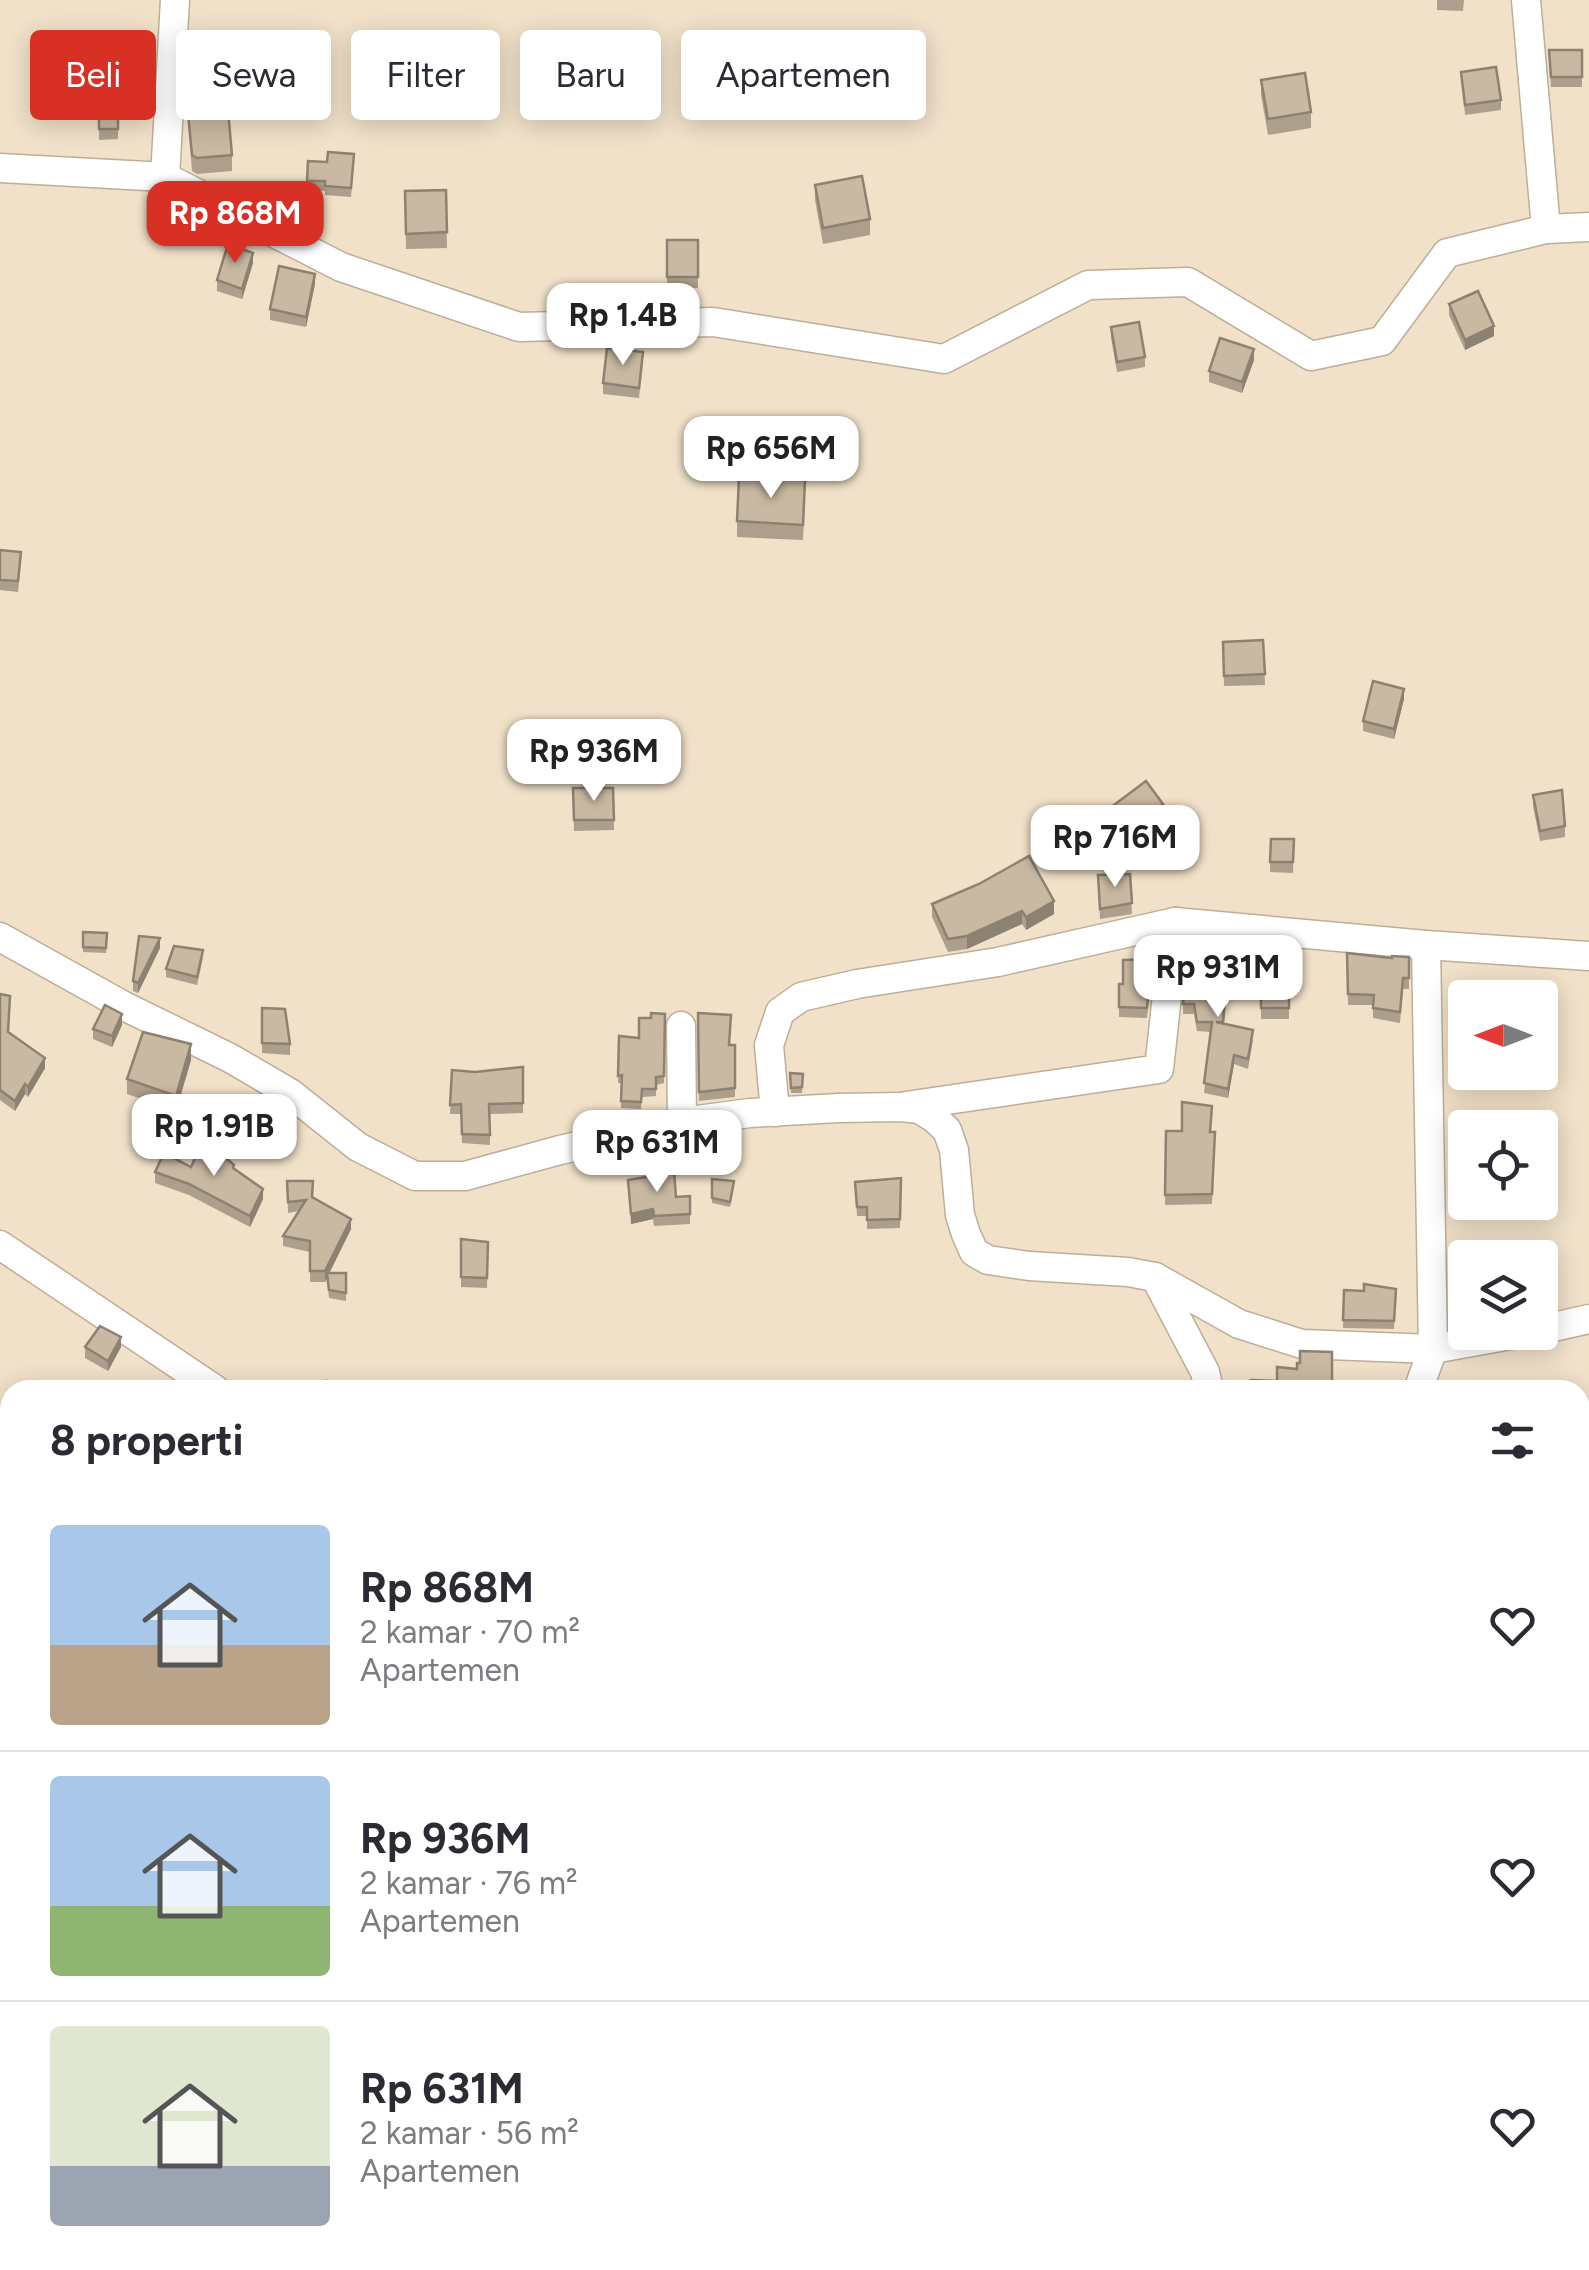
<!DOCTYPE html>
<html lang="id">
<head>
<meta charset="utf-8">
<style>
	body { margin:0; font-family:Figtree,sans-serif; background:#f7f7f7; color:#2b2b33; height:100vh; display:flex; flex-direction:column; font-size:38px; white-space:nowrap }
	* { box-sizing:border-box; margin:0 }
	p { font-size:32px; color:#7c7c81 }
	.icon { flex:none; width:55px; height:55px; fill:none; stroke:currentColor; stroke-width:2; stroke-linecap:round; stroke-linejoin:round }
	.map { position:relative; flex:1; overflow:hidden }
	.side { position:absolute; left:0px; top:1380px; width:1590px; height:890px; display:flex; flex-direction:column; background:#fff; border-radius:30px 30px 0 0; box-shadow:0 5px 25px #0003 }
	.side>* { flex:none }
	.banner { position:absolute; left:30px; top:30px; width:1000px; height:90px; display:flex; gap:20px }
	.needle { width:65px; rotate:270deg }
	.buttons { position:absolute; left:1448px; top:980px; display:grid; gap:20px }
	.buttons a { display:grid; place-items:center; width:110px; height:110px; border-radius:10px; background:#fff; box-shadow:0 5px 25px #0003; font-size:50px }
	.price { position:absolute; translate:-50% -85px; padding:0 22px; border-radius:20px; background:#fff; color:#222; font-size:32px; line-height:65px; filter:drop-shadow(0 2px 5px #0008) }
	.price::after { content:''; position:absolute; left:50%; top:60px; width:30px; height:22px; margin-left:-15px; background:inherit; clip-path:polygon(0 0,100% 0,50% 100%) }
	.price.on { background:#d93025; color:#fff }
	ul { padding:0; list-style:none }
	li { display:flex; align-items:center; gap:30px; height:250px; padding:0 50px }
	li+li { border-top:2px solid #e1e1e2 }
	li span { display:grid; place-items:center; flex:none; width:280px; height:200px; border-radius:10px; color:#555 }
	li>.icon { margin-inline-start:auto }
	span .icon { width:120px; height:120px; fill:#fffc; stroke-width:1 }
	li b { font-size:42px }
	h2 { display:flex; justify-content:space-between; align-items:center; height:120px; padding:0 50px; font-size:42px }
	.pill { padding:0 35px; border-radius:10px; background:#fff; box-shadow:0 5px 25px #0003; font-size:35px; line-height:90px }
	.pill.on { background:#d93025; color:#fff }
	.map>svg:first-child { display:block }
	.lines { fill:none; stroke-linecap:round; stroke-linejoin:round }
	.minor-casing { stroke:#bdae97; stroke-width:31 }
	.minor { stroke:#fff; stroke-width:28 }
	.wall { fill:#ad9f8b }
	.shaded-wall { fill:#8d8271 }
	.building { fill:#c9b9a2; stroke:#8d8271; stroke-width:2.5 }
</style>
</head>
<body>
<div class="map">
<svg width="1589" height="2270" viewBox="0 0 1589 2270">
	<rect width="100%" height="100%" fill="#f1e1c9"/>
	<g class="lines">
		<defs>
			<g id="minor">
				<polyline points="1526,0 1546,229 1589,227"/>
				<polyline points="0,168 165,177 341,267 519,327 713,322 944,359 1088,285 1188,282 1311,356 1382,341 1447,253 1546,229"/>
				<polyline points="165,177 175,0"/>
				<polyline points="0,937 124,1006 230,1058 290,1093 358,1147 415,1176 465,1176 560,1150 682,1122 750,1113 839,1108 901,1107 919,1109 934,1118 947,1130 954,1150 960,1215 966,1234 974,1252 988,1260 1029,1266 1128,1272 1155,1277 1239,1324 1302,1344 1433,1349 1528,1332"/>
				<polyline points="681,1026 682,1122"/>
				<polyline points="906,1106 1159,1069 1175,922"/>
				<polyline points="775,1112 769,1045 780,1012 801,997 857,984 998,962 1175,922 1426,945 1589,956"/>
				<polyline points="0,1245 216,1390"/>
				<polyline points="1155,1277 1205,1372 1209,1390"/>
				<polyline points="1540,1330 1589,1319"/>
				<polyline points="1418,1390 1433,1349 1426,945"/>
				<polyline points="0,1628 10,1635"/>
				<polyline points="191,2260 259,2270"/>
				<polyline points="1169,2260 1190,2270"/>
				<polyline points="145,2270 149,2267 187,2260"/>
				<polyline points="811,2270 815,2260"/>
				<polyline points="1250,2270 1250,2260"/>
			</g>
		</defs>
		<use href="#minor" class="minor-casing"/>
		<use href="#minor" class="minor"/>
	</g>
	<g class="wall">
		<polygon points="1437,0 1464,0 1463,11 1437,10"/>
		<polygon points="1549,50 1582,50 1582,87 1551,87"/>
		<polygon points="693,63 747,94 747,110 699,118 693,79"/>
		<polygon points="1461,72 1501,100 1501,110 1465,115"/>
		<polygon points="1261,80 1311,112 1311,128 1268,135 1261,95"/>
		<polygon points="186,92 232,155 232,171 197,174 192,171"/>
		<polygon points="99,105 118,105 118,139 99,140"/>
		<polygon points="308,161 354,164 351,197 325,195 325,191 307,190"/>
		<polygon points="815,185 870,219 870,235 823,244 815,200"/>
		<polygon points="446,190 447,248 406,249 405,191"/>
		<polygon points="667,240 698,240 698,288 667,287"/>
		<polygon points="253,263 242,299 217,291 217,280"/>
		<polygon points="315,284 306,327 270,320 270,309"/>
		<polygon points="1449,304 1494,336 1465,350 1449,315"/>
		<polygon points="1111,327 1145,357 1145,367 1117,372 1111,337"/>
		<polygon points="1254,360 1242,393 1209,382 1209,371"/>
		<polygon points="643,362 639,398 603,394 603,383"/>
		<polygon points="805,495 803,540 737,537 737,521"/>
		<polygon points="0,550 21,562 18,592 0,590"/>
		<polygon points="1263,640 1265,685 1224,686 1223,642"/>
		<polygon points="1404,699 1394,739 1363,731 1363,721"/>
		<polygon points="573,788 613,788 614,830 574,831"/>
		<polygon points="1533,795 1565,826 1565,837 1540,841 1533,806"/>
		<polygon points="1114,805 1163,814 1131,838 1114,815"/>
		<polygon points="1271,839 1294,839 1293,873 1270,872"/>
		<polygon points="1130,874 1132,914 1100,919 1098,875"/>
		<polygon points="932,904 1054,914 1026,930 1022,924 967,949 948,952 932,917"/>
		<polygon points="83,932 107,933 106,953 83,952"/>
		<polygon points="160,948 138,993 133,991 133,981"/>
		<polygon points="1347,953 1392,958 1409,957 1409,989 1403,989 1400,1023 1373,1018 1373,1005 1348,1005"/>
		<polygon points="203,958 197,985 166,977 166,969"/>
		<polygon points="1234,964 1230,1001 1226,1000 1224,1024 1253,1040 1248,1069 1234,1064 1228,1098 1204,1093 1211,1032 1197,1031 1194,1014 1183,1014 1183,1004 1204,985"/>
		<polygon points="1152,969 1147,1018 1119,1017 1119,984 1123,984"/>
		<polygon points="1261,981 1289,984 1289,1019 1261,1019"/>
		<polygon points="0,994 9,1032 45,1068 28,1097 25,1094 15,1111 0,1100"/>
		<polygon points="262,1008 290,1044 290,1055 262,1053"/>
		<polygon points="698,1013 730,1045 735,1045 735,1097 699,1101"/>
		<polygon points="665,1014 664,1083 656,1085 656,1096 642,1097 641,1109 621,1108 621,1083 618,1083 619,1036 639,1038 651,1018"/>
		<polygon points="122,1025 112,1047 93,1039 93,1029"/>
		<polygon points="191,1060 176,1111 127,1094 127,1079"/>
		<polygon points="523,1067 523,1113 490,1114 490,1145 462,1143 461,1114 450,1114 452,1070 475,1072"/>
		<polygon points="790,1073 803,1074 802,1093 791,1093"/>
		<polygon points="1166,1131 1215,1132 1212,1204 1165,1205"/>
		<polygon points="191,1167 234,1169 263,1199 250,1227 189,1195 155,1183 155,1172"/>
		<polygon points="901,1178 900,1228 867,1229 867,1216 857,1216 855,1182"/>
		<polygon points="712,1179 734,1186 730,1207 712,1203"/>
		<polygon points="628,1180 676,1197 690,1196 690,1224 654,1226 653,1219 631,1224"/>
		<polygon points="287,1181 313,1197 351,1229 329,1273 346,1273 346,1301 329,1298 327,1278 325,1282 310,1282 310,1252 283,1246 283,1236 299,1211 288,1213"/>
		<polygon points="461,1239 488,1242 487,1288 461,1287"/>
		<polygon points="1396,1289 1394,1329 1343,1328 1344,1290 1364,1291"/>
		<polygon points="85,1347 121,1347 108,1371 85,1358"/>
		<polygon points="0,1739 3,1750 10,1751 10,1792 7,1791 8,1775 0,1775"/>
		<rect x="1580" y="1909" width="9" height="51"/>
		<polygon points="1589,2220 1589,2270 1570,2270 1570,2260"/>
	</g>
	<g class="shaded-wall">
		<polygon points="253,253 253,263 242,299 242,289"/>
		<polygon points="315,274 315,284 306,327 306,317"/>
		<polygon points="1494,326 1494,336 1465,350 1465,340"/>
		<polygon points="1254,349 1254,360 1242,393 1242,382"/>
		<polygon points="1404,689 1404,699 1394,739 1394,729"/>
		<polygon points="1163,804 1163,814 1131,838 1131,828"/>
		<polygon points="1054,901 1054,914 1026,930 1026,917"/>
		<polygon points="1022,911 1022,924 967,949 967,936"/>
		<polygon points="160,938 160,948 138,993 138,983"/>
		<polygon points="122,1014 122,1025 112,1047 112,1036"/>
		<polygon points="191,1044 191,1060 176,1111 176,1096"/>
		<polygon points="1234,1055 1234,1064 1228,1098 1228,1089"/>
		<polygon points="45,1058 45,1068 28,1097 28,1087"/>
		<polygon points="25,1084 25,1094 15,1111 15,1101"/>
		<polygon points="263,1189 263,1199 250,1227 250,1216"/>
		<polygon points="653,1209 653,1219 631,1224 631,1214"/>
		<polygon points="351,1219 351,1229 325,1282 325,1271"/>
		<polygon points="121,1337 121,1347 108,1371 108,1361"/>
		<polygon points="1012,2260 1016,2260 1016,2264 1012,2270 1006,2270"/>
	</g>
	<g class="building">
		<polygon points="1549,50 1582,50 1582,77 1551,77"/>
		<polygon points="741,55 747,94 699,102 693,63"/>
		<polygon points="1496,67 1501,100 1465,105 1461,72"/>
		<polygon points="1305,73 1311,112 1268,119 1261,80"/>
		<polygon points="226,88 232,155 197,158 192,155 186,92"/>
		<rect x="99" y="105" width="19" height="24"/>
		<polygon points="328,152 354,154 351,188 325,186 325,181 307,181 308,161 327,162"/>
		<polygon points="862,176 870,219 823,228 815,185"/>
		<polygon points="446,190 447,232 406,234 405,191"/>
		<rect x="667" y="240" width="31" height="37"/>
		<polygon points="228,244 253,253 242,289 217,280"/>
		<polygon points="279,266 315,274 306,317 270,309"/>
		<polygon points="1478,291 1494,326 1465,340 1449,304"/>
		<polygon points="1139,322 1145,357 1117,362 1111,327"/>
		<polygon points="1220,338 1254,349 1242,382 1209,371"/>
		<polygon points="607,348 643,352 639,388 603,383"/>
		<polygon points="739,477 805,480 803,525 737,521"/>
		<polygon points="0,550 21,552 18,581 0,580"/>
		<polygon points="1263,640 1265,674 1224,676 1223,642"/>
		<polygon points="1373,681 1404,689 1394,729 1363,721"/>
		<polygon points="1146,781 1163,804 1131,828 1114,805"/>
		<polygon points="573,788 613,788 614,820 574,820"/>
		<polygon points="1562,790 1565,826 1540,831 1533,795"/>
		<polygon points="1271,839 1294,839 1293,862 1270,862"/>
		<polygon points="1029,856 1054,901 1026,917 1022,911 967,936 948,939 932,904 979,884"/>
		<polygon points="1130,874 1132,903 1100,909 1098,875"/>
		<polygon points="83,932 107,933 106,948 83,947"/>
		<polygon points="139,936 160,938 138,983 133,981"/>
		<polygon points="174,946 203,950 197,977 166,969"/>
		<polygon points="1213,950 1234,954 1230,991 1226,990 1223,1022 1216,1022 1253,1030 1248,1059 1234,1055 1228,1089 1204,1083 1212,1022 1197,1022 1194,1004 1183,1004 1185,983 1204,985"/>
		<polygon points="1347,953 1392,958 1392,956 1409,957 1409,978 1403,978 1400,1012 1373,1008 1374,995 1348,994"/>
		<polygon points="1152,959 1147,1008 1119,1007 1119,984 1123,984 1123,960"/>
		<polygon points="1261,981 1289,984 1289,1008 1261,1008"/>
		<polygon points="0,994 10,996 8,1032 45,1058 28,1087 25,1084 15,1101 0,1090"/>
		<polygon points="105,1005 122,1014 112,1036 93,1029"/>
		<polygon points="262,1008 285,1009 290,1044 262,1043"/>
		<polygon points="651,1013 665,1014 664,1076 656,1077 656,1089 642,1089 641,1102 621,1101 622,1075 618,1076 619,1036 639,1038 639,1018 651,1018"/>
		<polygon points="698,1013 731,1015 729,1045 735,1045 735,1088 699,1092"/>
		<polygon points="143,1032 191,1044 176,1096 127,1079"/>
		<polygon points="523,1067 523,1103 489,1104 490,1135 462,1134 461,1104 450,1105 452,1070 475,1072"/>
		<polygon points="790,1073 803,1074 802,1087 791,1088"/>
		<polygon points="1182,1102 1212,1106 1210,1132 1215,1132 1212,1194 1165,1195 1166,1131 1182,1131"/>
		<polygon points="201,1145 219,1152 234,1165 233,1168 263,1189 250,1216 189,1184 155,1172 164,1153 191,1167"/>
		<polygon points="674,1171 676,1197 690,1196 690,1214 654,1216 653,1209 631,1214 628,1180 646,1177 646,1174"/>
		<polygon points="901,1178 900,1219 867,1220 867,1207 857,1207 855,1182"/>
		<polygon points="712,1179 734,1181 730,1202 712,1198"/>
		<polygon points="287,1181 313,1181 312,1197 351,1219 325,1271 310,1271 310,1241 283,1236 306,1200 288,1202"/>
		<polygon points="461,1239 488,1242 487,1278 461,1277"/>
		<polygon points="327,1273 346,1273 346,1293 329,1290"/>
		<polygon points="1364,1284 1396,1289 1394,1321 1343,1320 1344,1290 1364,1291"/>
		<polygon points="100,1326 121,1337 108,1361 85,1347"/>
		<polygon points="1300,1351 1332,1352 1332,1390 1251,1390 1251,1380 1277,1381 1277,1367 1297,1369 1297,1363 1300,1363"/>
		<polygon points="327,1381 349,1390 324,1390"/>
		<polygon points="0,1739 3,1740 3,1750 10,1751 10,1784 7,1783 9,1768 0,1767"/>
		<rect x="1580" y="1909" width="9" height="41"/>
		<polygon points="1580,2220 1589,2220 1589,2261 1570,2261 1580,2260"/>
		<polygon points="342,2260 372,2260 375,2270 344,2270"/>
		<polygon points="925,2260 1012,2260 1006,2270 922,2270"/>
	</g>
</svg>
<div class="buttons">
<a><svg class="needle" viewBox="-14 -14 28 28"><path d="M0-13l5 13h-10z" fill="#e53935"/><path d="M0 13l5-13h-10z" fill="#7c7c81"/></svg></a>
<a><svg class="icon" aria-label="locate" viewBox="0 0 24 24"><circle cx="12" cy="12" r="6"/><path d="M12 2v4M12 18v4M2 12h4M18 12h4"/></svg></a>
<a><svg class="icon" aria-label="layers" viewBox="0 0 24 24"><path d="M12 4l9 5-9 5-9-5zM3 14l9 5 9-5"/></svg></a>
</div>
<b class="price on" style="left:235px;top:266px">Rp 868M</b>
<b class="price" style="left:623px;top:368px">Rp 1.4B</b>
<b class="price" style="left:771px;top:501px">Rp 656M</b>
<b class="price" style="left:594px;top:804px">Rp 936M</b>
<b class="price" style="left:1115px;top:890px">Rp 716M</b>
<b class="price" style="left:1218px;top:1020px">Rp 931M</b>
<b class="price" style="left:214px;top:1179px">Rp 1.91B</b>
<b class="price" style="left:657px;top:1195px">Rp 631M</b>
<div class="banner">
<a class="pill on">Beli</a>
<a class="pill">Sewa</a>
<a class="pill">Filter</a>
<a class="pill">Baru</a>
<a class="pill">Apartemen</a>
</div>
<section class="side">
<h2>8 properti<svg class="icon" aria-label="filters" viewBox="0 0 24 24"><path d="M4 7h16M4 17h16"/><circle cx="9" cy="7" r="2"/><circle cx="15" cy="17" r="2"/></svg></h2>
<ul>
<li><span style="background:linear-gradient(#a9c7e8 60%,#b9a48a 0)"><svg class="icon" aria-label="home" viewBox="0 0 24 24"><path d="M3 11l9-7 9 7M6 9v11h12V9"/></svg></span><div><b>Rp 868M</b><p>2 kamar · 70 m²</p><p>Apartemen</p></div><svg class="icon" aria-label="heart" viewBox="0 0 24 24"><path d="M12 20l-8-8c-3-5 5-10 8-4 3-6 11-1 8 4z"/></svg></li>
<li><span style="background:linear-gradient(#a9c7e8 65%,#8fb573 0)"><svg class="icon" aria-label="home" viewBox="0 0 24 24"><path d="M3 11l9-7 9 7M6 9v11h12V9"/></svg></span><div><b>Rp 936M</b><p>2 kamar · 76 m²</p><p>Apartemen</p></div><svg class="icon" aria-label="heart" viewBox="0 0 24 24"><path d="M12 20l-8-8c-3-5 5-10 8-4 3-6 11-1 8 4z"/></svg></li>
<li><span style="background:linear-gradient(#dfe7d0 70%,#9aa5b1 0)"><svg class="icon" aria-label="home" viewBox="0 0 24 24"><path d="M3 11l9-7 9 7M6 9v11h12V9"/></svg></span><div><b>Rp 631M</b><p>2 kamar · 56 m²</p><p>Apartemen</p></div><svg class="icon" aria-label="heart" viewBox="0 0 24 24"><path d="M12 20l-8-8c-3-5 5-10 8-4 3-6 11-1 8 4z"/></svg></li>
</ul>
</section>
</div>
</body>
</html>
